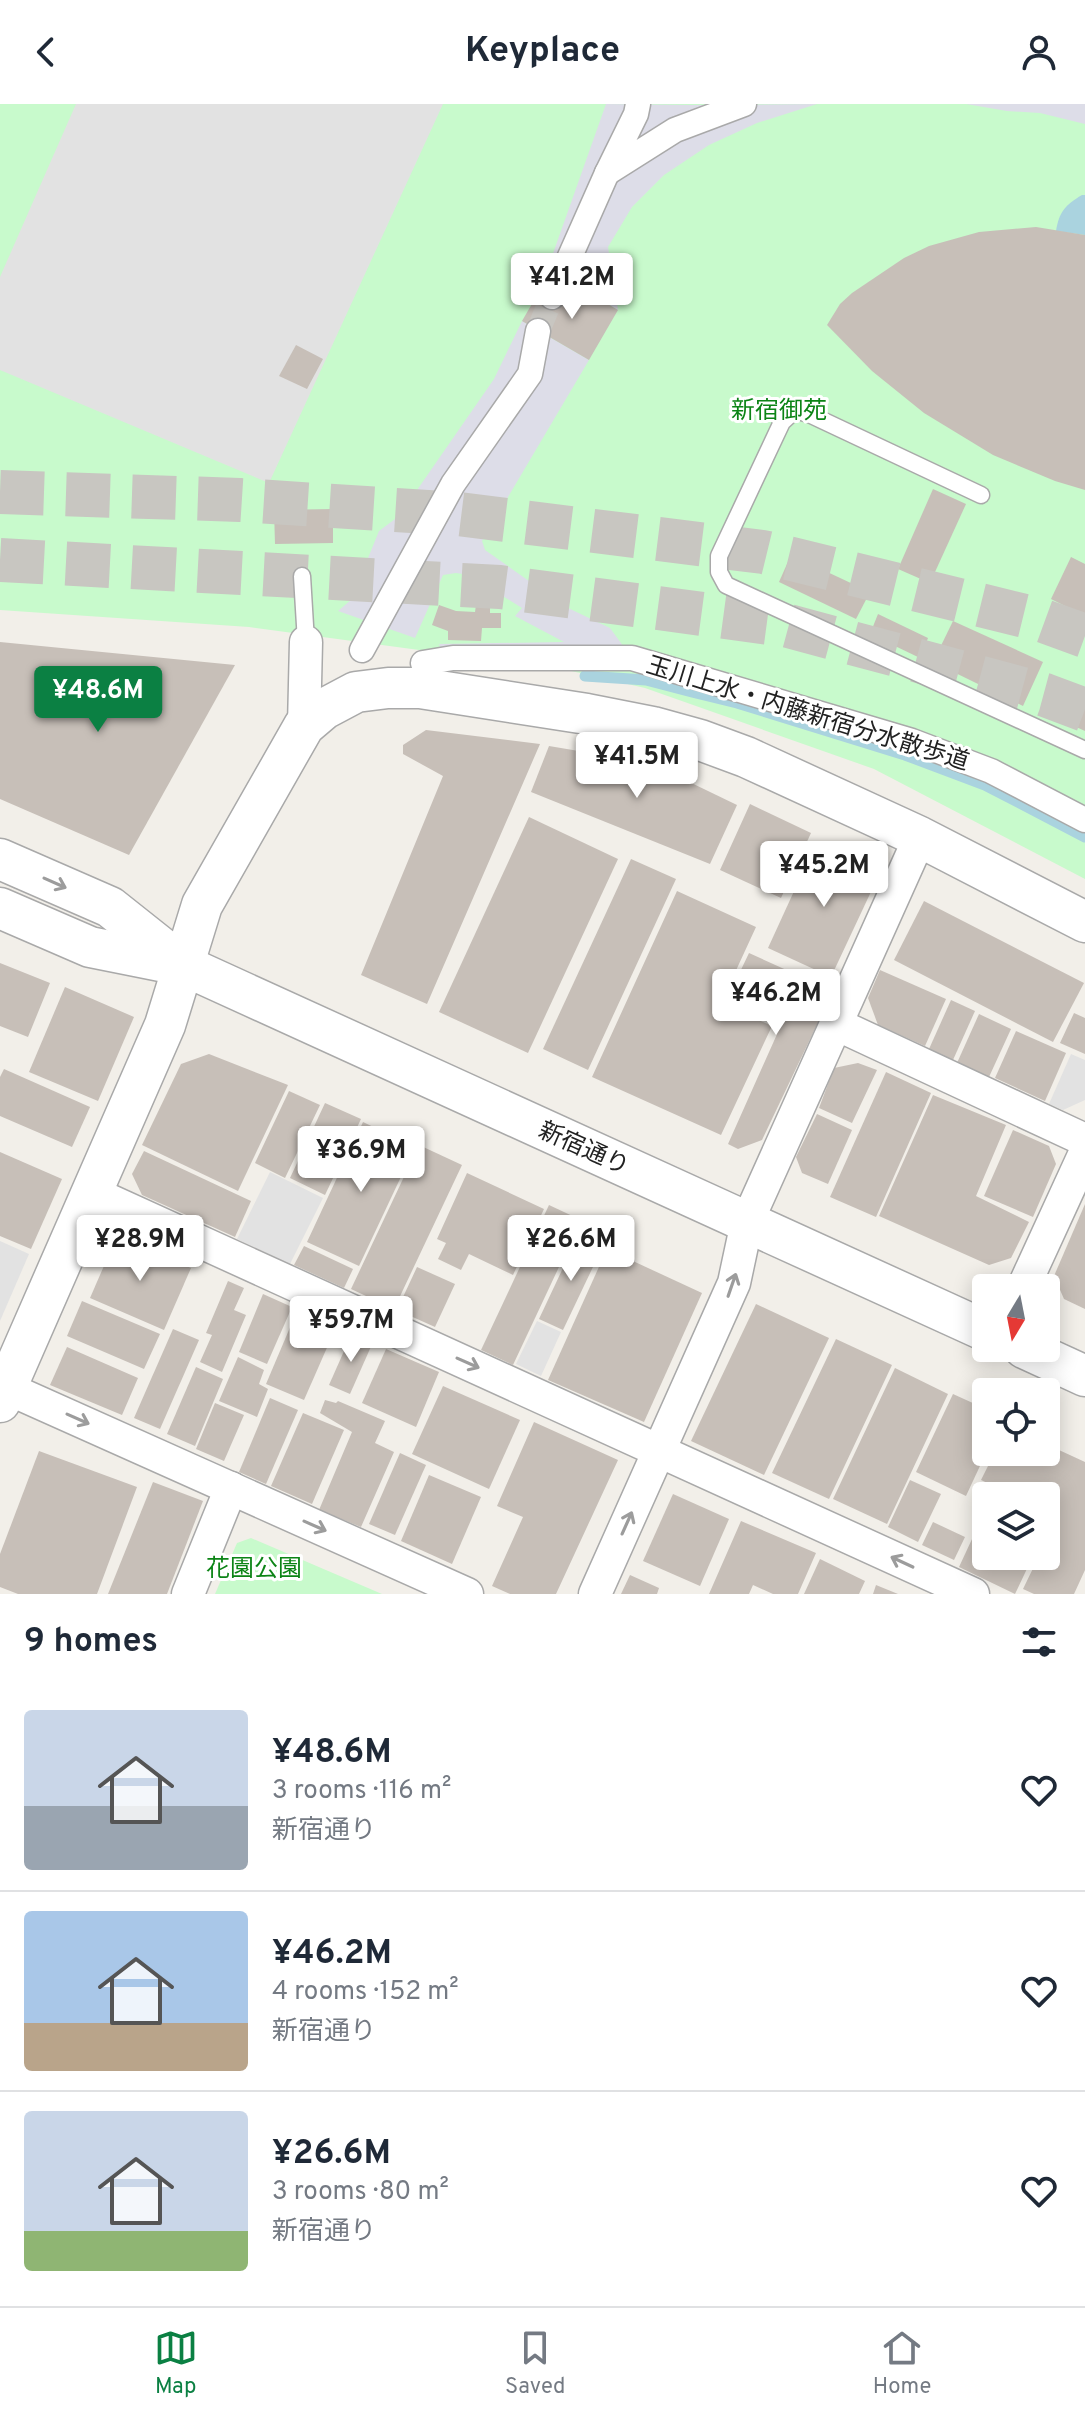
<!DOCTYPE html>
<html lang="en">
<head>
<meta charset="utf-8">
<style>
	body { margin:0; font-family:Overpass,"Noto Sans JP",sans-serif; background:#f2f2f3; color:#1f2937; height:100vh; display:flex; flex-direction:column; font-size:30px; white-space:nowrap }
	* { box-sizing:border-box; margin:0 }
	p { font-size:26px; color:#747a83 }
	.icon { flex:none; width:44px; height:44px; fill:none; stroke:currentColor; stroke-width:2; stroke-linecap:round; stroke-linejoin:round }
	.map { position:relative; height:1490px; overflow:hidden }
	.side { display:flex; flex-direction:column; background:#fff; flex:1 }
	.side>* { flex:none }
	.needle { width:52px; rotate:190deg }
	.controls { position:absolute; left:972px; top:1170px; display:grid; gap:16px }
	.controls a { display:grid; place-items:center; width:88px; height:88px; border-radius:8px; background:#fff; box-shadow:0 4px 20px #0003; font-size:40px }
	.price { position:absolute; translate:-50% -68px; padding:0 18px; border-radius:8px; background:#fff; color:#222; font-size:26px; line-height:52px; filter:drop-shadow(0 2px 4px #0008) }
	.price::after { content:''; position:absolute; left:50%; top:48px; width:24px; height:18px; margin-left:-12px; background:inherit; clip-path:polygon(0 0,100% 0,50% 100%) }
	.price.on { background:#0b8043; color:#fff }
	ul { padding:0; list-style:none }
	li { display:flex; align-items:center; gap:24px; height:200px; padding:0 24px }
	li+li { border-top:2px solid #e0e1e3 }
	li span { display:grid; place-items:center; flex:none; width:224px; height:160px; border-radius:8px; color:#555 }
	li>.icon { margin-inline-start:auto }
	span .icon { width:96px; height:96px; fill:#fffc; stroke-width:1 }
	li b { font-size:34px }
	h2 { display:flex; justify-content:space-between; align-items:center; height:96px; padding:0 24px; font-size:34px }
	header { display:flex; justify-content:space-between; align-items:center; height:104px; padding:0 24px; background:#fff; font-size:36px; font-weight:700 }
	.tabs { display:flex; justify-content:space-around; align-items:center; height:112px; border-top:2px solid #e0e1e3; background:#fff; font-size:22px; color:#747a83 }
	.tabs a { display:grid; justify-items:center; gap:4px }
	.tabs .on { color:#0b8043 }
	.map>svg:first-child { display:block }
	.park { fill:#c8facc }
	.parking { fill:#e2e2e2 }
	.plaza { fill:#dddde8 }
	.water { fill:#aad3df }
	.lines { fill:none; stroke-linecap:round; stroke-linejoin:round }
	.stream { stroke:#aad3df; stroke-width:11 }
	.building { fill:#c7bfb8 }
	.pedestrian-tunnel { stroke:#c8c6c1; stroke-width:24; stroke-dasharray:24 12; stroke-linecap:butt }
	.trunk-tunnel { stroke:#c8c6c1; stroke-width:44; stroke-dasharray:44 22; stroke-linecap:butt }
	.service-casing { stroke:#a9a9a9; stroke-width:19 }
	.pedestrian-casing { stroke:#a9a9a9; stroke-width:27 }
	.minor-casing { stroke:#a9a9a9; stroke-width:35 }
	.tertiary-casing { stroke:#a9a9a9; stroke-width:43 }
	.service { stroke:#fff; stroke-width:16 }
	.pedestrian { stroke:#fff; stroke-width:24 }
	.minor { stroke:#fff; stroke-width:32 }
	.tertiary { stroke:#fff; stroke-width:40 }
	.oneway { stroke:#9c9c9c }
	.labels { text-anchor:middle; stroke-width:6; stroke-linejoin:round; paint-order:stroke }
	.park-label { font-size:24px; fill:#0c8416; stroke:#fff }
	.street-label { font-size:24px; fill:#222; stroke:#fff }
</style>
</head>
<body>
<header><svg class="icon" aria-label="back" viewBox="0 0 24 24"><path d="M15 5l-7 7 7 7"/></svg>Keyplace<svg class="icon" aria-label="person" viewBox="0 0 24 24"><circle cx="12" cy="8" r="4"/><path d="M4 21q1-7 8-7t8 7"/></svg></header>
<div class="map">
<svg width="1085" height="1490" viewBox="0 0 1085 1490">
	<rect width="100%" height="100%" fill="#f2efe9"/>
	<g class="park">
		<polygon points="0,0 1085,0 1085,775 874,665 645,584 567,566 249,523 0,506"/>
		<polygon points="251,1434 382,1490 215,1490 237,1439"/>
	</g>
	<g class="parking">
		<polygon points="76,0 443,0 269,379 0,266 0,173"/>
		<polygon points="1071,950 1085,956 1085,996 1063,1006 1049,1000"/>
		<polygon points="270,1068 323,1094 290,1160 237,1135"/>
		<polygon points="0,1137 29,1150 0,1217"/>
		<polygon points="537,1217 561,1228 541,1272 516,1260"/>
	</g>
	<g class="plaza">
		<polygon points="606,0 691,1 817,0 757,19 709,41 664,71 632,103 608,143 618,206 582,185 571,204 540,186"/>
		<polygon points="966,0 1085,0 1085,20 1040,9 1007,7"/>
		<polygon points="522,217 589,256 482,437 485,446 566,503 610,524 632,554 621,567 449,564 439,540 564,538 515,512 522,504 469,471 456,469 443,471 415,534 338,507 351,496 379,427 399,412 494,275"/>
	</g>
	<path class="water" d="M1082,91h3v40l-29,-4c3,-19 9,-26 26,-36z"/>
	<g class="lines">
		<polyline class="stream" points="585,572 646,576 692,588 737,599 905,651 985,681 1085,733"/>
	</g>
	<g class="building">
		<polygon points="1036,123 1085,131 1085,386 1055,377 993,351 924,309 872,267 827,221 840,200 852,189 904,154 929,142 979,128"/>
		<polygon points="582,185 618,206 589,256 522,217 540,186 571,204"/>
		<polygon points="296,241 323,255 307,285 279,272"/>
		<polygon points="933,385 966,400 930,479 898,465"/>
		<polygon points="333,405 333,439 275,440 274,406"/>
		<polygon points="791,451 870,488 856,515 779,478"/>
		<polygon points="1071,453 1085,460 1085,512 1051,495"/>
		<polygon points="439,501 456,507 475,508 476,501 490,502 490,509 501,509 501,524 482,524 481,537 448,536 448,527 432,521"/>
		<polygon points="1053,503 1085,519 1075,542 1042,527"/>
		<polygon points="878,510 928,534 920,554 870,530"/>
		<polygon points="953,517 1043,558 1023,602 933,558"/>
		<polygon points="0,538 235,561 129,751 0,695"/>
		<polygon points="1057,573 1085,586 1085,627 1041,607"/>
		<polygon points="426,626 540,640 427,900 361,871 443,672 403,650 403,641"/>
		<polygon points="549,642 650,659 737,701 710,760 531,688"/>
		<polygon points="750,700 811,729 781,794 720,766"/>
		<polygon points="529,713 618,755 528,949 439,908"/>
		<polygon points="817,737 871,763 876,777 831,873 768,844"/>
		<polygon points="631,755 676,775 588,966 543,945"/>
		<polygon points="677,787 756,823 721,899 772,922 721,1031 592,973"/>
		<polygon points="924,797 1084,879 1053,938 894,856"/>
		<polygon points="749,849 833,887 762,1036 738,1045 728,1040 782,919 728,893"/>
		<polygon points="0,859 50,879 28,933 0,922"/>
		<polygon points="880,866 946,895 925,942 878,921 868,894"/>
		<polygon points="65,883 134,913 98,997 29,968"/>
		<polygon points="951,896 975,907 953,956 929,945"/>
		<polygon points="1074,909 1085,914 1085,950 1060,939"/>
		<polygon points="979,910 1011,925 989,973 957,959"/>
		<polygon points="1016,927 1066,949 1045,997 995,974"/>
		<polygon points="209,950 288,981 238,1087 142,1041 181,960"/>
		<polygon points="858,959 877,966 852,1019 819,1004 834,964"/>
		<polygon points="4,965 90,1003 72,1043 0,1012 0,973"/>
		<polygon points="886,968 931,989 876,1113 830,1093"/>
		<polygon points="289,987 320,1001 285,1074 255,1059"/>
		<polygon points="933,991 1006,1021 976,1092 1029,1118 1011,1154 989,1161 879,1112"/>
		<polygon points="325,999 361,1015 325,1091 290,1074"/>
		<polygon points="817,1010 852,1026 828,1080 802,1069 796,1053"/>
		<polygon points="363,1018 415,1043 359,1162 307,1138"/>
		<polygon points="1013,1026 1049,1042 1056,1060 1033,1113 984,1092"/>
		<polygon points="419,1041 462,1061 394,1205 351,1185"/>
		<polygon points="144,1047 251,1097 235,1133 142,1091 132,1070"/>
		<polygon points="0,1048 62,1075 31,1145 0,1132"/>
		<polygon points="467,1069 544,1105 513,1171 469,1150 461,1166 438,1155 446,1139 437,1135"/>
		<polygon points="1085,1100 1085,1205 1064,1195 1054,1172"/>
		<polygon points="549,1101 581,1116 513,1261 481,1246"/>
		<polygon points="117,1132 191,1164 164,1226 90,1194"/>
		<polygon points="578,1132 602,1144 563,1226 539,1215"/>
		<polygon points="304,1142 353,1165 344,1184 294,1161"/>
		<polygon points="607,1145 702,1189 644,1318 548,1276"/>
		<polygon points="417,1163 455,1180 435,1223 397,1206"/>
		<polygon points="228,1177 244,1184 234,1206 246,1211 222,1268 200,1258 212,1231 206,1229"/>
		<polygon points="263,1190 292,1203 267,1260 239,1248"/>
		<polygon points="82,1197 160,1230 144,1265 67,1232"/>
		<polygon points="756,1200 829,1234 764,1371 691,1337"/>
		<polygon points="294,1214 333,1230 304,1296 266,1280"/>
		<polygon points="173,1225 199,1236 160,1325 134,1314"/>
		<polygon points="352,1229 373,1238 350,1290 329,1281"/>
		<polygon points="836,1235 892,1261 829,1395 772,1369"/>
		<polygon points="67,1243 138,1274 122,1311 50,1281"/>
		<polygon points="386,1245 439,1268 416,1323 362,1299"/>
		<polygon points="238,1253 264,1266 259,1280 268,1285 257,1313 219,1297"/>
		<polygon points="196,1263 223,1275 195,1342 167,1330"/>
		<polygon points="895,1264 948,1290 887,1420 833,1395"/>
		<polygon points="443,1282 520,1316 489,1385 412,1350"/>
		<polygon points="953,1290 986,1305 986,1349 966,1392 916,1368"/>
		<polygon points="270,1294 298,1306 266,1380 239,1368"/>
		<polygon points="325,1296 336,1299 338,1297 385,1317 375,1339 394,1348 361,1423 319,1406 352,1328 320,1309"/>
		<polygon points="215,1299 244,1311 224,1357 196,1345"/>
		<polygon points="303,1309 344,1326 312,1400 271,1382"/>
		<polygon points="534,1318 618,1356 556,1490 510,1490 492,1482 523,1413 497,1402"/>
		<polygon points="1046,1340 1085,1358 1085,1466 1074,1490 1034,1490 1023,1485 1039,1452 1046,1452 1046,1436 1058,1412 1046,1407 1046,1392 1015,1392 981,1376 995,1348 1046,1348"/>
		<polygon points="39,1347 137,1383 97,1490 18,1490 0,1483 0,1450"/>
		<polygon points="400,1349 426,1361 395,1431 369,1420"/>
		<polygon points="429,1371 481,1393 452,1460 401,1437"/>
		<polygon points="910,1376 941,1390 918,1438 888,1423"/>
		<polygon points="153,1378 203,1397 167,1490 108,1490"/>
		<polygon points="673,1390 729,1415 700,1482 643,1457"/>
		<polygon points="986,1405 986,1452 1033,1452 1015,1490 959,1463"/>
		<polygon points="741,1417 816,1449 798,1490 773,1490 753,1481 749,1490 709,1490"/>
		<polygon points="933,1418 965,1433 954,1456 922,1441"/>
		<polygon points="820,1455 865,1477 859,1490 804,1490"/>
		<polygon points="630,1471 659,1484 657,1490 621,1490"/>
		<polygon points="876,1481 898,1490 873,1490"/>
	</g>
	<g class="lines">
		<polyline class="pedestrian-tunnel" points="538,227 552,193"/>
		<g class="trunk-tunnel">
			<polyline points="0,388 240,396 458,410 763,448 1041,516 1085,532"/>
			<polyline points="0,456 500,483 785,521 1045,591 1085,606"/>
		</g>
		<defs>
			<g id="service">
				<polyline points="981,391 809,310 795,306 782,318 719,452 719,468 726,481 1085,646"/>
				<polyline points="302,472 306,538"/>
			</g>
			<g id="pedestrian">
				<polyline points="638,0 636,10 607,69 675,26 744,0"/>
				<polyline points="552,193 607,69"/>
				<polyline points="362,546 453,380 530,270 538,227"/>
				<polyline points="423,559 453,554 632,554 912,637 991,667 1085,716"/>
			</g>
			<g id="minor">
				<polyline points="304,622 306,538"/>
				<polyline points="836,920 1085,1036"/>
				<polyline points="91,1088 973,1490"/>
				<polyline points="1023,1184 1085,1049"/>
				<polyline points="0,1281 467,1490"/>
				<polyline points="188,1490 231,1384"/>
				<polyline points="595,1490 734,1179 747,1118 920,733"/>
			</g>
			<g id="tertiary">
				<polyline points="0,755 110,803 183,861 986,1227"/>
				<polyline points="0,804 90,843 175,860"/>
				<polyline points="1024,1244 1085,1272"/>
				<polyline points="0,1298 165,921 202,801 304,622 324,605 356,588 388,584 420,584 587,610 653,623 700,636 746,653 920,733 1085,818"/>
			</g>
		</defs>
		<use href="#service" class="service-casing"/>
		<use href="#pedestrian" class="pedestrian-casing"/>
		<use href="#minor" class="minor-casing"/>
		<use href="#tertiary" class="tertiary-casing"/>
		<use href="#service" class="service"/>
		<use href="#pedestrian" class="pedestrian"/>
		<use href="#minor" class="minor"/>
		<use href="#tertiary" class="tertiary"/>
	</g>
	<defs><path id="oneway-shaft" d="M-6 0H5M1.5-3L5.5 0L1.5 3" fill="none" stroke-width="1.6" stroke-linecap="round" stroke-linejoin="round" transform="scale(2)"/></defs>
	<g class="oneway">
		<use href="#oneway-shaft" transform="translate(55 779) rotate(24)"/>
		<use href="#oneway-shaft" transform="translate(732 1181) rotate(-71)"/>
		<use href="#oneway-shaft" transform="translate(468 1259) rotate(24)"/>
		<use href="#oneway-shaft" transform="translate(78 1315) rotate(24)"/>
		<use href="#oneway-shaft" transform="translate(627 1419) rotate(-66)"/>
		<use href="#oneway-shaft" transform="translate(315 1422) rotate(24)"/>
		<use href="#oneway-shaft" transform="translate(902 1458) rotate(-155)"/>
	</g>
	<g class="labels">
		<g class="park-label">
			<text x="779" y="314">新宿御苑</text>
			<text x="254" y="1472">花園公園</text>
		</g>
		<g class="street-label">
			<text transform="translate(808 609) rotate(17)" y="8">玉川上水・内藤新宿分水散歩道</text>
			<text transform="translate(584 1044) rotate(24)" y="8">新宿通り</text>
		</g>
	</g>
</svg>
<div class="controls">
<a><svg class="needle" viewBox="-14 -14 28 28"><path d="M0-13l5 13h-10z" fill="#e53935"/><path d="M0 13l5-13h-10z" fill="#747a83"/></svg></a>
<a><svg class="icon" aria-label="locate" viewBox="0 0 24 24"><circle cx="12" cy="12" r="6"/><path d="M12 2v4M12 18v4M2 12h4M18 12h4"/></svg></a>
<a><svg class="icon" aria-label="layers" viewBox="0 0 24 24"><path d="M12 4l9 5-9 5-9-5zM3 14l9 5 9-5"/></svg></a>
</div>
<b class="price" style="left:572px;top:217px">¥41.2M</b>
<b class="price on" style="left:98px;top:630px">¥48.6M</b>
<b class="price" style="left:637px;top:696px">¥41.5M</b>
<b class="price" style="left:824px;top:805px">¥45.2M</b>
<b class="price" style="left:776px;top:933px">¥46.2M</b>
<b class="price" style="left:361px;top:1090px">¥36.9M</b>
<b class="price" style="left:140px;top:1179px">¥28.9M</b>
<b class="price" style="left:571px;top:1179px">¥26.6M</b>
<b class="price" style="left:351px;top:1260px">¥59.7M</b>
</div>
<section class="side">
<h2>9 homes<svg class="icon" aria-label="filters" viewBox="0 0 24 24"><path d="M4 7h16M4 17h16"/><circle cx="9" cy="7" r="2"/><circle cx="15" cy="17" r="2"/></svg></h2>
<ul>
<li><span style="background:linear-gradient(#c9d6e8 60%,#9aa5b1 0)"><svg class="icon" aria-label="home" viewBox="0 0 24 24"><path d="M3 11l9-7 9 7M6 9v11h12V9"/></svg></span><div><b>¥48.6M</b><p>3 rooms · 116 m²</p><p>新宿通り</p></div><svg class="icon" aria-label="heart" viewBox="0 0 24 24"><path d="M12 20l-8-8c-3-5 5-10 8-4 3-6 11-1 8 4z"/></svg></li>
<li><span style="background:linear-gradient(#a9c7e8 70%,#b9a48a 0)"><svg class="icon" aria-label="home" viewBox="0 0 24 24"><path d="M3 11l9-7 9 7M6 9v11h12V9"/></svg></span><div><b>¥46.2M</b><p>4 rooms · 152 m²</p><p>新宿通り</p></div><svg class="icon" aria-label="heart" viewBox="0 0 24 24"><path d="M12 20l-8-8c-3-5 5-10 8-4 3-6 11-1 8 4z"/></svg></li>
<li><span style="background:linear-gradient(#c9d6e8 75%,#8fb573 0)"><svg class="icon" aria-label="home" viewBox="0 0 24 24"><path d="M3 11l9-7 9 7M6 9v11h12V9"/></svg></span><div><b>¥26.6M</b><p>3 rooms · 80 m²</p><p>新宿通り</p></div><svg class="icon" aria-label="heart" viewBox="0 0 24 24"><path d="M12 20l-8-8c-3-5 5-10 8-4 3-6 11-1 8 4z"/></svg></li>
</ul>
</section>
<nav class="tabs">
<a class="on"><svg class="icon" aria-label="map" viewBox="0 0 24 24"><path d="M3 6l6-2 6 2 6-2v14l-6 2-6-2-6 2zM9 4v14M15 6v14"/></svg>Map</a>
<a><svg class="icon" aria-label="saved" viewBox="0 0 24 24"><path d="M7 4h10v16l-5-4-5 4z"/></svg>Saved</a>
<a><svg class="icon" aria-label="home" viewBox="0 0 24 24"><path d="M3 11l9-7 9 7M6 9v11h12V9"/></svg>Home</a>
</nav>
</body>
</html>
